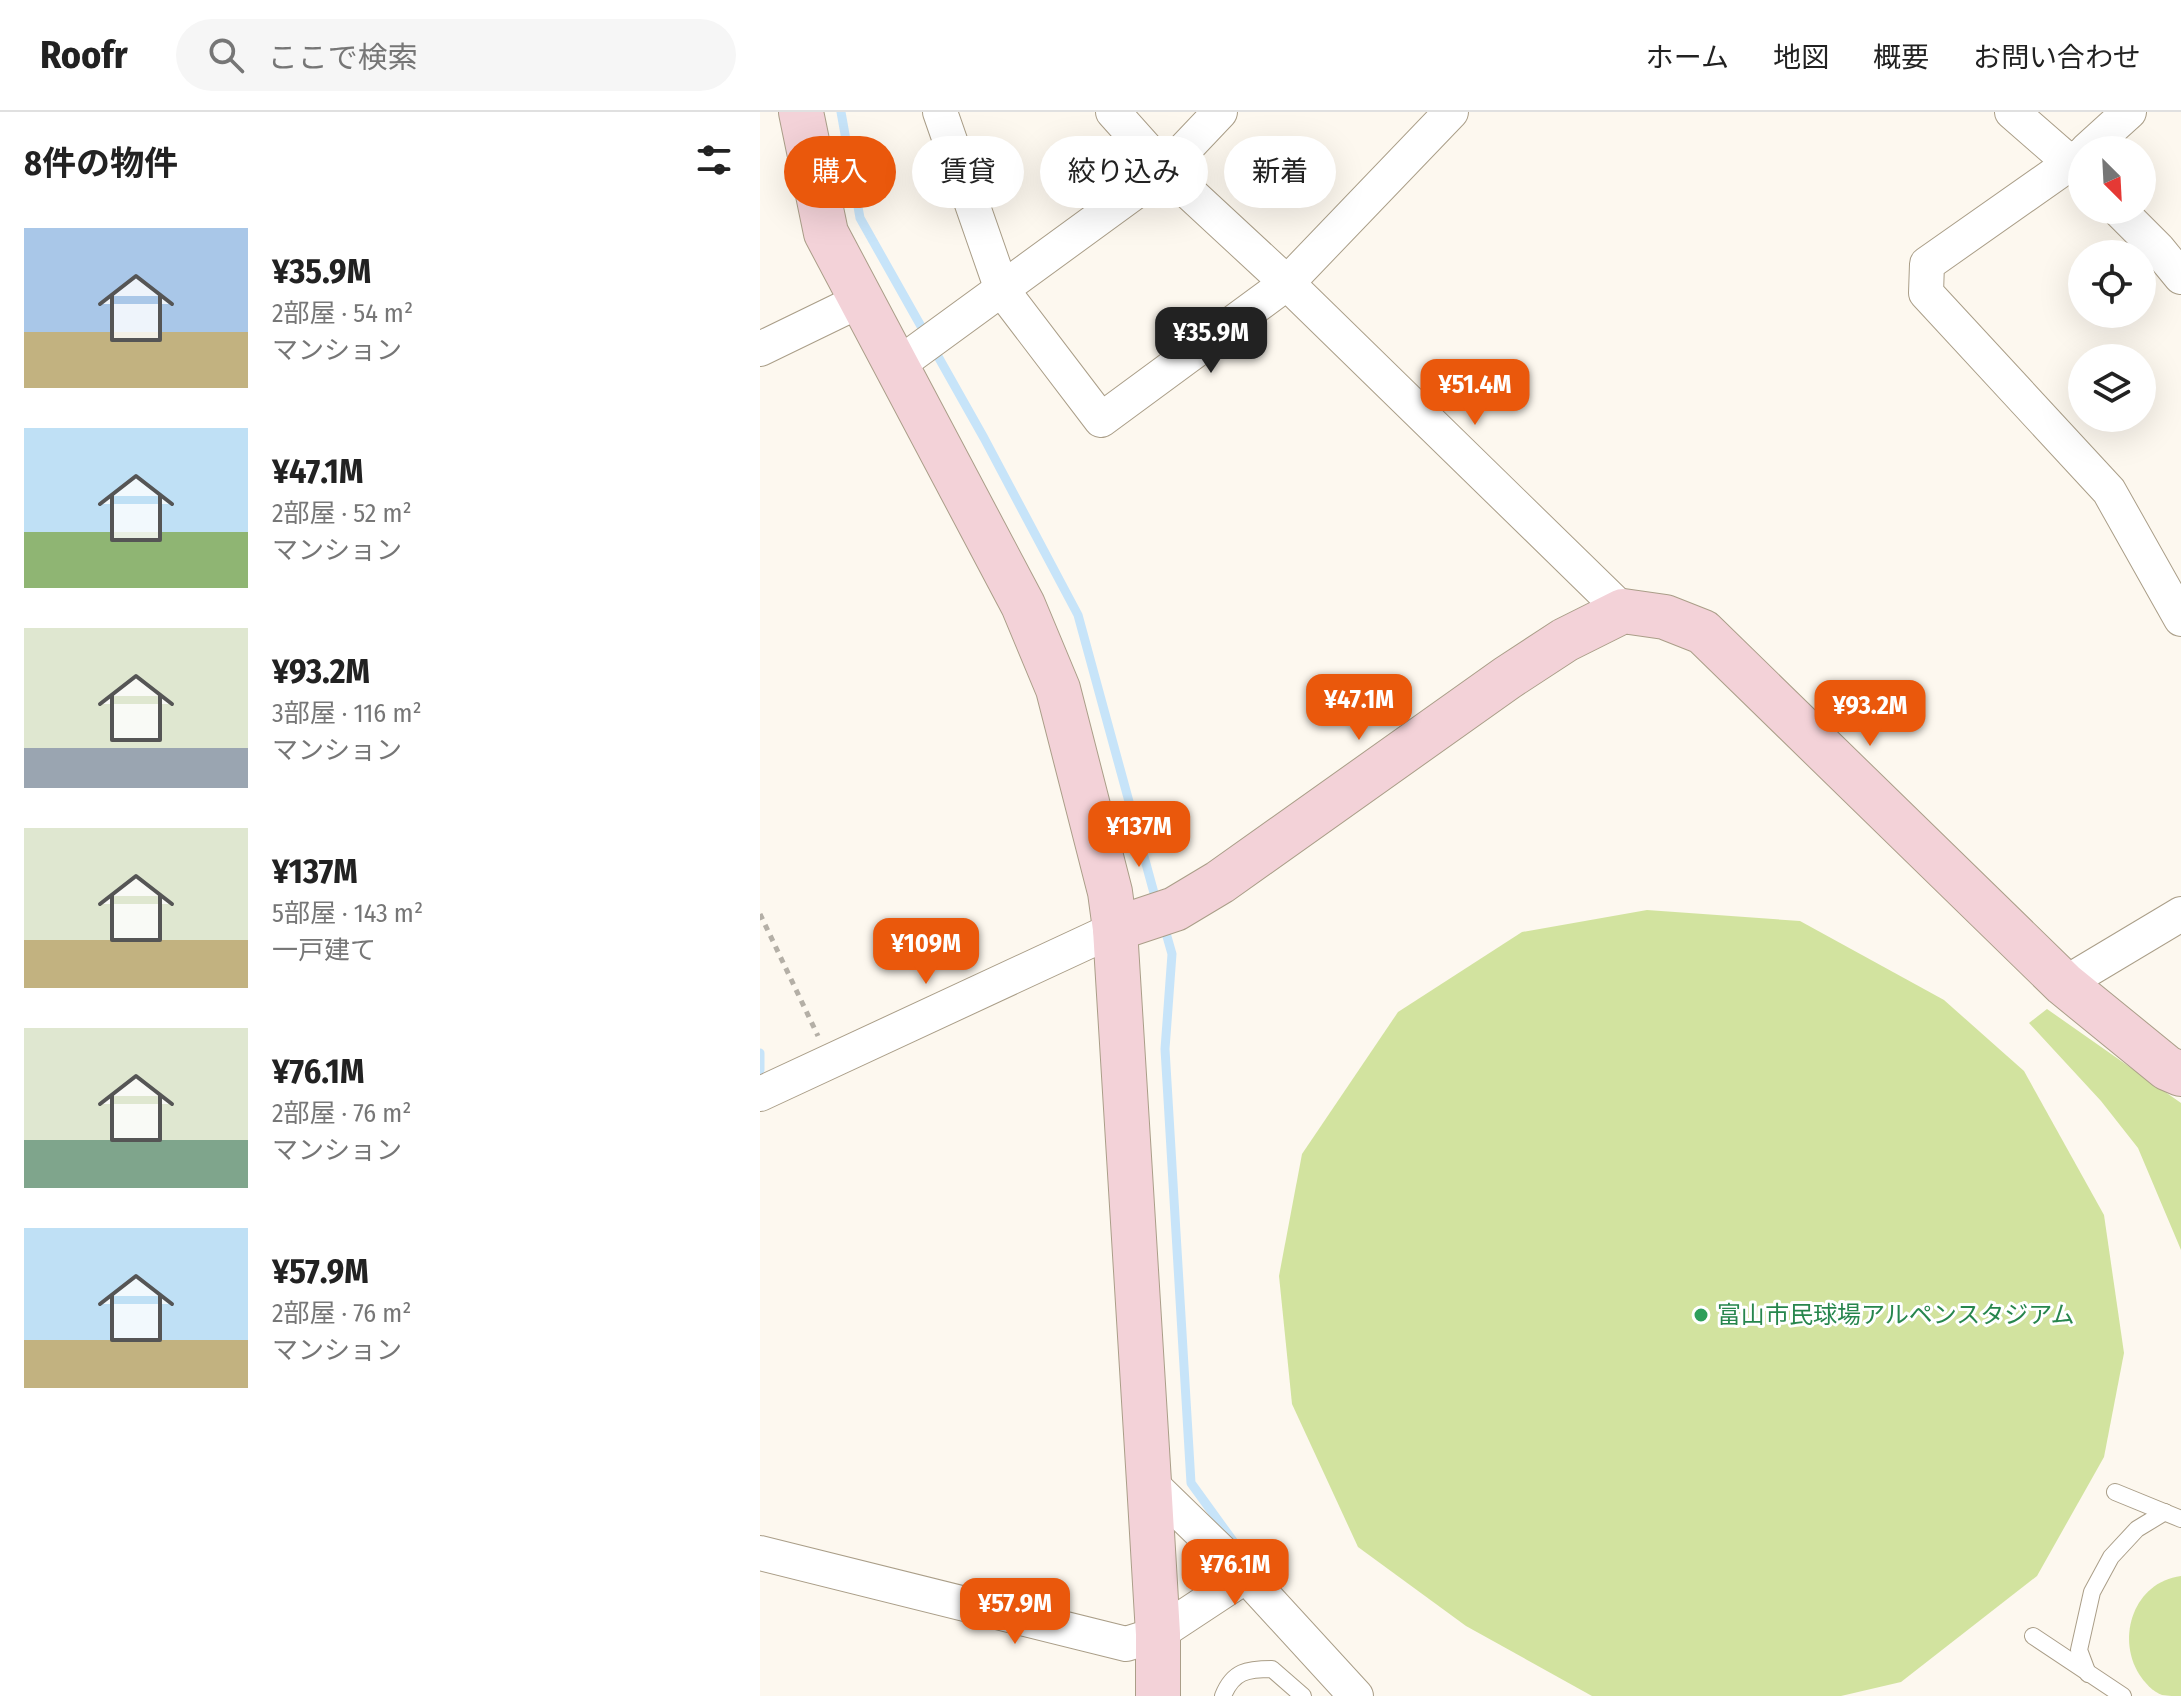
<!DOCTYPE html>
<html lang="ja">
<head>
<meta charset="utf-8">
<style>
	body { margin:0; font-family:"Fira Sans Condensed","Noto Sans JP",sans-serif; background:#f6f6f6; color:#222; height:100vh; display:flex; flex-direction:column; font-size:30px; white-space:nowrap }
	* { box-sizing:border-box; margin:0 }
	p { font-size:26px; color:#767676 }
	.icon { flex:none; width:44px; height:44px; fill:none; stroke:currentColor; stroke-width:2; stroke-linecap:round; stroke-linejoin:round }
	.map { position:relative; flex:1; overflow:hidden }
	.details { display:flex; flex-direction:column; background:#fff; width:760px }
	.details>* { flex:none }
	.banner { position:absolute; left:24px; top:24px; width:760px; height:72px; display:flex; gap:16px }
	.needle { width:52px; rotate:156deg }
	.controls { position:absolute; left:1308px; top:24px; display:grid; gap:16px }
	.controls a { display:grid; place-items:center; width:88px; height:88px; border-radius:50%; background:#fff; box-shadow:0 8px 32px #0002; font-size:40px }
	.price { position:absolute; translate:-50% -68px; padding:0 18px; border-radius:16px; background:#ea580c; color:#fff; font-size:26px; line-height:52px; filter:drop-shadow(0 2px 4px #0008) }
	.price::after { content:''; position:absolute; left:50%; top:48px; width:24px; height:18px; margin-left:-12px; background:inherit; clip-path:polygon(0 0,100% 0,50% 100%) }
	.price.selected { background:#222; color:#fff }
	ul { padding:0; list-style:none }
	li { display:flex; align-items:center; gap:24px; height:200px; padding:0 24px }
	li span { display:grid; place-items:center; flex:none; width:224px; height:160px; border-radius:0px; color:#555 }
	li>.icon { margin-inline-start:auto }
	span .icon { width:96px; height:96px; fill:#fffc; stroke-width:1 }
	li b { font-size:34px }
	h2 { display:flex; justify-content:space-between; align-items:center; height:96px; padding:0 24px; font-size:34px }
	.tag { padding:0 28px; border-radius:36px; background:#fff; box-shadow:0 8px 32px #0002; font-size:28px; line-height:72px }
	.tag.selected { background:#ea580c; color:#fff }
	header { display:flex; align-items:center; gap:48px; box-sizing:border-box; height:112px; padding:0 40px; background:#fff; border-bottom:2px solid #e0e0e0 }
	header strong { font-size:38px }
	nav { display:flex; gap:44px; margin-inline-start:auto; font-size:28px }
	.search { width:560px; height:72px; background:#f6f6f6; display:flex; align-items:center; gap:20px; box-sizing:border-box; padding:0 28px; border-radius:44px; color:#767676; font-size:30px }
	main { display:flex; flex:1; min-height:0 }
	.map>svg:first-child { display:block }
	.green { fill:#d2e39f }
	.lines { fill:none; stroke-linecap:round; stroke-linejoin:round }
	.stream { stroke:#c7e4f9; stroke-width:9 }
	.lane-casing { stroke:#aa9e88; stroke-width:18 }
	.street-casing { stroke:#aa9e88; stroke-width:36 }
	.secondary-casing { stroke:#aa9e88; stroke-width:46 }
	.path { stroke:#b4afa6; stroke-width:5; stroke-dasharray:6 6; stroke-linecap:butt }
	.lane { stroke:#fff; stroke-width:16 }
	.street { stroke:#fff; stroke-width:34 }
	.secondary { stroke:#f3d2d8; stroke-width:44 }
	.leisure-dot { fill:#2e9e5b; stroke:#fff; stroke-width:3 }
	.labels { text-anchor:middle; stroke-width:6; stroke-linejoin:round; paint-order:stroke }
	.leisure-label { font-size:24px; fill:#27864d; stroke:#fff; text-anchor:start }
</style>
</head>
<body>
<header>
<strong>Roofr</strong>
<div class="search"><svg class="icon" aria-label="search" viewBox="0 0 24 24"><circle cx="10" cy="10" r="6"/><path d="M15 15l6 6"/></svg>ここで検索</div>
<nav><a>ホーム</a><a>地図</a><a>概要</a><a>お問い合わせ</a></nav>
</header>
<main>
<section class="details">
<h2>8件の物件<svg class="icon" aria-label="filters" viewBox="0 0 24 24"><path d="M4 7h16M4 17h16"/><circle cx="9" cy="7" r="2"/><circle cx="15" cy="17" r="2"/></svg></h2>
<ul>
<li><span style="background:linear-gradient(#a9c7e8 65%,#c2b280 0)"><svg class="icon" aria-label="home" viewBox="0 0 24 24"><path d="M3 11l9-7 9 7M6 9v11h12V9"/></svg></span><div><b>¥35.9M</b><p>2部屋 · 54 m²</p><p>マンション</p></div></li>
<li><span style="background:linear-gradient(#bfe0f5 65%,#8fb573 0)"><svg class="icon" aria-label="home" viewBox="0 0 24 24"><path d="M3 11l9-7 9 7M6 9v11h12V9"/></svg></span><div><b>¥47.1M</b><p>2部屋 · 52 m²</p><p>マンション</p></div></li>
<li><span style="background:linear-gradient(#dfe7d0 75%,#9aa5b1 0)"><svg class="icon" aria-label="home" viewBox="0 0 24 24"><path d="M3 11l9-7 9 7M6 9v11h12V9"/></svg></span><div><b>¥93.2M</b><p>3部屋 · 116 m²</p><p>マンション</p></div></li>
<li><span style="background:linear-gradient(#dfe7d0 70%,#c2b280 0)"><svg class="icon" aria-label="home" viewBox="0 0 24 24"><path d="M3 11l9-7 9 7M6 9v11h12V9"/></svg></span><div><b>¥137M</b><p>5部屋 · 143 m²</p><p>一戸建て</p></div></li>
<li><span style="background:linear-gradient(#dfe7d0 70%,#7fa58c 0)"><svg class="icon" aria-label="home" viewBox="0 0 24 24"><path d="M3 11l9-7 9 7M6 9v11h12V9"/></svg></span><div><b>¥76.1M</b><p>2部屋 · 76 m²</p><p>マンション</p></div></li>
<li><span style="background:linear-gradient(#bfe0f5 70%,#c2b280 0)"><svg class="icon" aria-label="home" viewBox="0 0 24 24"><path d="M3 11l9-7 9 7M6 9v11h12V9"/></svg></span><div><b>¥57.9M</b><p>2部屋 · 76 m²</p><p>マンション</p></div></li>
</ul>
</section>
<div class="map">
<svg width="1421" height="1584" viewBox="0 0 1421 1584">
	<rect width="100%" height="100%" fill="#fdf8ef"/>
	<g class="green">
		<polygon points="887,798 1040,809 1184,888 1264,959 1344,1103 1364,1241 1344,1345 1277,1464 1141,1570 1081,1584 832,1584 706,1514 598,1435 532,1292 519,1164 542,1042 638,900 762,820"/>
		<polygon points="1287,897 1421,991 1421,1138 1378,1036 1341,989 1269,911"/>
		<path d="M1421,1464v120c-6,0 -13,0 -19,-1 -9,-3 -18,-13 -23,-21 -23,-37 -5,-92 42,-98z"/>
	</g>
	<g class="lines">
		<g class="stream">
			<polyline points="81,0 100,106 224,326 318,503 397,792"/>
			<polyline points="404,814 412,842 405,937 431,1371 473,1429 475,1435"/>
			<polyline points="0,941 0,958"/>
		</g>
		<defs>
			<g id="lane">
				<polyline points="1355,1380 1421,1407"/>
				<polyline points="1273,1524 1363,1584"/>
				<polyline points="1328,1562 1319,1538 1332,1480 1351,1445 1377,1417 1405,1400"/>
				<path d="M463,1584c10,-25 24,-27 49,-27l31,27"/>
			</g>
			<g id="street">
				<polyline points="180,0 242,178 341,308 527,171 691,0"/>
				<polyline points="353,0 405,58 527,171 863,499"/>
				<polyline points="1252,0 1322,61"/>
				<polyline points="1327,38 1369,0"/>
				<polyline points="1322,43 1167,152 1166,181 1349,379 1421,507"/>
				<polyline points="1359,98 1398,137 1421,165"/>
				<polyline points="0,237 101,188"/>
				<polyline points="135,255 405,58 460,0"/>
				<polyline points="1304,872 1421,802"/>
				<polyline points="0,982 355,817"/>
				<polyline points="389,1370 486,1464 596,1584"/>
				<polyline points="0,1441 366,1532 398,1522 486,1464"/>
			</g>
			<g id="secondary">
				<polyline points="41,0 66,121 263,493 298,577 350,780 355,817 389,1370 398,1522 398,1584"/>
				<polyline points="355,817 415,797 460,770 747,566 805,528 863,499 905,505 943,520 1304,872 1407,956 1421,962"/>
			</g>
		</defs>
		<use href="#lane" class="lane-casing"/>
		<use href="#street" class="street-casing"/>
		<use href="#secondary" class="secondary-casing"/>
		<polyline class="path" points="0,802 58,924"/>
		<use href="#lane" class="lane"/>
		<use href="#street" class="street"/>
		<use href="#secondary" class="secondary"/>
	</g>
	<circle class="leisure-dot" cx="941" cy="1203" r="8"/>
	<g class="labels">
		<g class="leisure-label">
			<text x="957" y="1211">富山市民球場アルペンスタジアム</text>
		</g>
	</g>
</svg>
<div class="controls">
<a><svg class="needle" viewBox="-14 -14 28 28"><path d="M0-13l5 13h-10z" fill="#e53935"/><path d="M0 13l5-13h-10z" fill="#767676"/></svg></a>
<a><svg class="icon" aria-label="locate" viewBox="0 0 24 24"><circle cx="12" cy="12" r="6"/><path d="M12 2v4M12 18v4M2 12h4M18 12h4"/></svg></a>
<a><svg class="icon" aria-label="layers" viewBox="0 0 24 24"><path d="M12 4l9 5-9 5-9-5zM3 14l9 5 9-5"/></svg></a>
</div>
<b class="price selected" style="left:451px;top:263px">¥35.9M</b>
<b class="price" style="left:715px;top:315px">¥51.4M</b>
<b class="price" style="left:599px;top:630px">¥47.1M</b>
<b class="price" style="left:1110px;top:636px">¥93.2M</b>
<b class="price" style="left:379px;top:757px">¥137M</b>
<b class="price" style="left:166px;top:874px">¥109M</b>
<b class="price" style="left:475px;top:1495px">¥76.1M</b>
<b class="price" style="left:255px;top:1534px">¥57.9M</b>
<div class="banner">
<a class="tag selected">購入</a>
<a class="tag">賃貸</a>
<a class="tag">絞り込み</a>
<a class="tag">新着</a>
</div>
</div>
</main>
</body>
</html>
